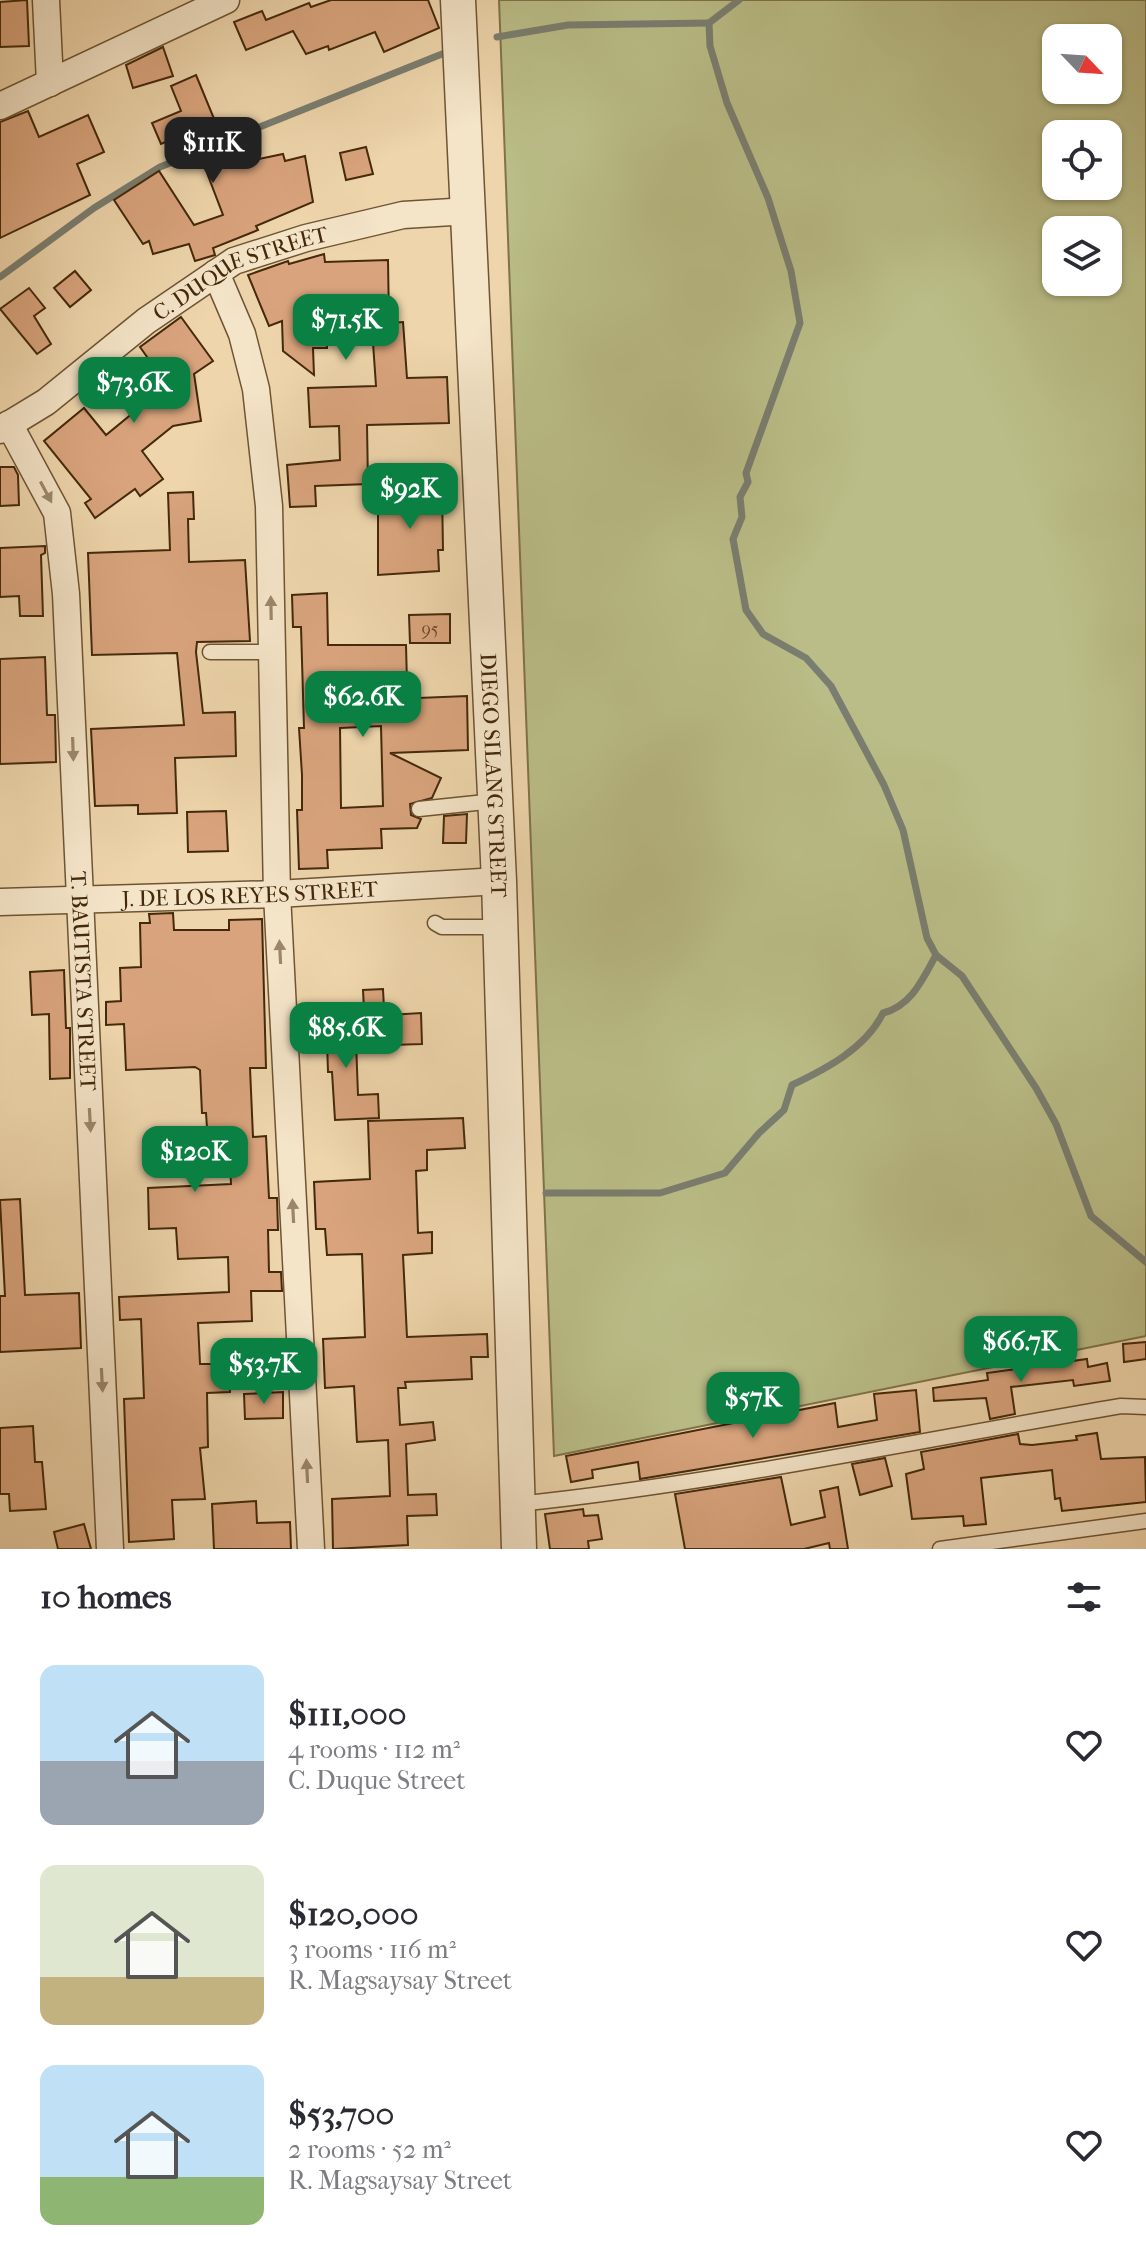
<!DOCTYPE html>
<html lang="en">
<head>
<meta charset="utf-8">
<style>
	body { margin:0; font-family:"IM FELL French Canon",serif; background:#f7f7f7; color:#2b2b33; height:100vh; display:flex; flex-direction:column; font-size:30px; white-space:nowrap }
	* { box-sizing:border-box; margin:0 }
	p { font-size:26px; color:#7c7c81 }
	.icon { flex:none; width:44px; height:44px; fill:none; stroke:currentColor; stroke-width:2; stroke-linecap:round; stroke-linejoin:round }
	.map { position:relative; height:1549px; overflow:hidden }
	.side { display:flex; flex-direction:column; background:#fff; flex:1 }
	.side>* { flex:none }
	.needle { width:52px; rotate:115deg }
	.tools { position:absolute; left:1042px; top:24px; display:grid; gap:16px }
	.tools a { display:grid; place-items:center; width:80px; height:80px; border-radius:16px; background:#fff; box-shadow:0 2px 6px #0004; font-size:40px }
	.price { position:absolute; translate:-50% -68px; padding:0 18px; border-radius:16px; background:#0b8043; color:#fff; font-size:26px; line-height:52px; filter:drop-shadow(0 2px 4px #0008) }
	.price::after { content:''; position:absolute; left:50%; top:48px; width:24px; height:18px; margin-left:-12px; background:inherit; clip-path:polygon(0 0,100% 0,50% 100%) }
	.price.selected { background:#222; color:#fff }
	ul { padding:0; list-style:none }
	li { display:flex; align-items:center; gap:24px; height:200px; padding:0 40px }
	li span { display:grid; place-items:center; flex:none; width:224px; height:160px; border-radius:16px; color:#555 }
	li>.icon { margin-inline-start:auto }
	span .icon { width:96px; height:96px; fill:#fffc; stroke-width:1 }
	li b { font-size:34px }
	h2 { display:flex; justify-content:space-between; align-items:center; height:96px; padding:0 40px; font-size:34px }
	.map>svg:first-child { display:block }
	.green { fill:#babd87; stroke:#7f7349; stroke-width:2; fill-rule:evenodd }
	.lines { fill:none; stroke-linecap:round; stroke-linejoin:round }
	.stream { stroke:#7a7e70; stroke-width:7 }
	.building { fill:#d9a47d; stroke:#44290b; stroke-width:2; fill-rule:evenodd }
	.service-casing { stroke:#6e5433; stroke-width:17 }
	.minor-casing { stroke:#6e5433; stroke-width:29 }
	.tertiary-casing { stroke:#6e5433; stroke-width:37 }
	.service { stroke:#f4e4c8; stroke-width:14 }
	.minor { stroke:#f4e4c8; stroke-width:26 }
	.tertiary { stroke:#f4e4c8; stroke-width:34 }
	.oneway { fill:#9c866a }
	.labels { text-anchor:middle; stroke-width:6; stroke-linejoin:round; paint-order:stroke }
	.number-label { font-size:18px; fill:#694828 }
	.street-label { font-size:22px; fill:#44290b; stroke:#f4e4c8 }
</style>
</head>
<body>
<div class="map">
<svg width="1146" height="1549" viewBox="0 0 1146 1549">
	<rect width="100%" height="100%" fill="#eed5ab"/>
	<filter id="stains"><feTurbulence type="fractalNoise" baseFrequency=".0025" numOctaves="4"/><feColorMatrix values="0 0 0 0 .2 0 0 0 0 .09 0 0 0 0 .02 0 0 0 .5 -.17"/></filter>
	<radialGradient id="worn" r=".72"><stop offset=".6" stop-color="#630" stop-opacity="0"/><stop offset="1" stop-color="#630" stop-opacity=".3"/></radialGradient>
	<path class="green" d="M499,0h647v1336l-592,120zM1056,38h52v52h-52zM1056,134h52v52h-52zM1056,230h52v52h-52z"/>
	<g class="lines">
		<g class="stream">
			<polyline points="739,0 709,23 710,46 727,103 768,198 791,271 800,323 746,473 748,482 740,497 742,517 733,539 746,610 763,634 806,658 831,686 884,785 903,830 927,938 936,955 962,976 1036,1088 1056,1124 1091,1216 1146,1262"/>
			<polyline points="497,37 568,25 709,23"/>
			<polyline points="0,277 94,208 160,167 447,52"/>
			<path d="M546,1193h114l65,-20 34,-40 25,-23 8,-25c34,-16 74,-37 91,-72 28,-7 40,-34 53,-58"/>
		</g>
	</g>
	<g class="building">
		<polygon points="27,0 29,46 0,47 0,2"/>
		<polygon points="331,0 428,0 439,28 384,52 375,32 329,50 328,46 306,54 293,31 246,50 234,22 262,11 266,20 309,3 311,7"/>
		<polygon points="163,47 173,76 133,88 126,65"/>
		<polygon points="196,75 226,148 241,142 249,161 283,154 285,161 305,156 313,202 256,226 258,230 213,248 215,255 195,261 189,244 153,254 149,241 143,244 114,200 159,171 194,225 223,215 191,131 161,144 152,123 181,111 171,86"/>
		<polygon points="28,111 39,137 88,115 104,152 77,164 90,195 0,238 0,122"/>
		<polygon points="366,147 373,174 346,180 340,153"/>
		<polygon points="324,254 325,262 388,260 389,323 403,322 407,378 447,377 449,423 367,425 368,484 315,486 316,506 290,507 287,465 340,460 339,426 310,427 308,388 376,386 371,314 326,315 327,348 313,348 314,375 283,351 282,321 269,326 248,275 288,261 289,264"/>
		<polygon points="75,271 91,290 70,307 54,288"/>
		<polygon points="29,288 45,308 34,316 51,344 37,354 0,309"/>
		<polygon points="181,317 213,361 194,374 201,421 173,426 142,451 163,479 140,496 135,489 95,518 85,503 91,499 44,441 84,408 106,435 167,385 140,347"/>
		<polygon points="0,467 14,467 18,475 19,505 0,506"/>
		<polygon points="442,490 443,550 438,550 439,571 378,575 378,491"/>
		<polygon points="193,492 194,519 188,519 189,562 245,560 250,641 197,642 196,652 203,713 235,712 236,756 175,758 177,813 138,814 138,805 95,806 91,729 184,725 177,653 92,655 88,553 170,550 168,493"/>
		<polygon points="45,546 45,553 41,555 43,616 20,616 19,596 0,597 0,548"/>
		<path d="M327,593l1,52h78l1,38h10l1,15 49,-2 1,54 -78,3 51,25 -9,20 -22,6 1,11 10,4 -4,9 -36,1 1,19 -55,2 1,18 -29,1 -2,-59h5v-35l-3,-47h5l-3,-101h-8l-1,-32zM381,726l2,80 -42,2 -1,-80z"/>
		<polygon points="450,614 450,643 410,643 409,615"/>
		<polygon points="45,657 47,715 55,715 56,762 0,764 0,659"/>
		<polygon points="226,811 228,851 188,852 187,812"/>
		<polygon points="467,814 466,843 443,843 444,816"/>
		<polygon points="173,913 174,930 229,930 229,920 262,919 266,1068 250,1068 253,1137 266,1136 269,1198 277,1198 278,1230 268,1230 269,1272 281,1272 282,1291 251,1291 252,1321 198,1323 200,1364 229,1364 230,1392 207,1393 208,1447 200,1448 205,1499 172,1500 174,1539 129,1542 124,1399 144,1398 141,1319 120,1320 119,1297 229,1292 228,1257 178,1259 176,1228 149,1229 148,1188 231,1184 228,1127 207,1128 206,1113 202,1113 200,1070 195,1067 126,1070 124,1024 106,1025 106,1002 121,1001 120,968 141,967 140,923 150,923 149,914"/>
		<polygon points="64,970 66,1028 70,1028 70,1078 50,1079 49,1014 32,1015 30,972"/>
		<polygon points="383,989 385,1028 365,1029 363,990"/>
		<polygon points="421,1013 422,1044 391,1045 389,1015"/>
		<polygon points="355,1015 358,1095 378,1094 379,1118 335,1120 332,1072 328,1072 327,1041 321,1041 321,1016"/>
		<polygon points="463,1118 465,1148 427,1150 427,1170 416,1171 418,1233 432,1232 432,1253 403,1255 407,1337 487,1334 488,1357 471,1357 472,1379 405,1382 406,1388 398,1388 400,1425 433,1422 435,1440 406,1444 408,1495 436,1494 437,1515 407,1516 408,1545 333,1549 332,1499 390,1496 388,1440 357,1442 354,1386 325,1388 323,1339 365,1337 362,1254 327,1255 325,1229 316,1229 314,1182 370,1179 368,1121"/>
		<polygon points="20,1199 25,1295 79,1293 81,1348 0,1352 0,1296 5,1296 0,1200"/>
		<polygon points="1146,1342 1146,1359 1124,1362 1123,1344"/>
		<polygon points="1087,1359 1088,1367 1107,1363 1110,1381 1074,1386 1073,1380 1011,1387 1015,1414 990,1419 986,1398 934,1401 933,1388 988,1380 987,1373"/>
		<polygon points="916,1390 920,1432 640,1479 638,1462 592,1470 593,1478 571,1482 566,1456 835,1403 838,1427 877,1420 874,1394"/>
		<polygon points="283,1392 283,1418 245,1419 244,1394"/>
		<polygon points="33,1426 35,1462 42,1462 46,1509 10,1511 9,1494 0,1494 0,1428"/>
		<polygon points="1097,1433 1101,1459 1145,1457 1146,1502 1062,1511 1060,1498 1055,1499 1052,1470 981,1478 986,1524 964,1526 963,1516 912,1519 906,1474 924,1469 921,1452 1018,1434 1020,1444 1032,1445 1077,1440 1076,1436"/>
		<polygon points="885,1458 892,1486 860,1495 852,1464"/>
		<polygon points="781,1477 791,1525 825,1517 820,1491 838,1487 848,1549 830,1549 829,1543 804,1549 685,1549 675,1494"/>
		<polygon points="256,1501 257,1523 290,1522 291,1549 214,1549 212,1504"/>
		<polygon points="583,1509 584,1516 598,1515 602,1539 588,1541 589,1549 550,1549 545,1514"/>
		<polygon points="84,1524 91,1549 58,1549 54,1532"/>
	</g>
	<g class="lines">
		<defs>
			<g id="service">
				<polyline points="210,652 272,652"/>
				<polyline points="419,809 495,801"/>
				<polyline points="435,923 442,927 499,927"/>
				<path d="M518,1504c202,-21 402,-64 603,-98l25,1"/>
				<polyline points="940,1549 1146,1521"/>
			</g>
			<g id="minor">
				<polyline points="46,0 50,83"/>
				<polyline points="0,106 226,0"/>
				<polyline points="216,273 242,334 256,389 269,506 277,894 311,1549"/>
				<path id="s1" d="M9,424l48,89 9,81 44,955"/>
				<path id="s2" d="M0,430l46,-28 100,-81 88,-60 72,-23 97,-23 66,-4"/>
				<path id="s3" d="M0,902l277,-8 222,-13"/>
			</g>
			<g id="tertiary">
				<path id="s4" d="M458,0l41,881 20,668"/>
			</g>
		</defs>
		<use href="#service" class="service-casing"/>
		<use href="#minor" class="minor-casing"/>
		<use href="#tertiary" class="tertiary-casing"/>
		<use href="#service" class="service"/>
		<use href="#minor" class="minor"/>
		<use href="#tertiary" class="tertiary"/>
	</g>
	<defs><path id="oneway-solid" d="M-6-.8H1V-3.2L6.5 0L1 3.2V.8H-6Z" transform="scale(2)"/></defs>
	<g class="oneway">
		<use href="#oneway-solid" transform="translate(46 492) rotate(62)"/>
		<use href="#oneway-solid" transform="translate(271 608) rotate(-91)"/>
		<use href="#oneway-solid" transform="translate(73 749) rotate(88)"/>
		<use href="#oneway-solid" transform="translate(280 952) rotate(-93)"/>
		<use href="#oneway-solid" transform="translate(90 1120) rotate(87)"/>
		<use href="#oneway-solid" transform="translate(293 1211) rotate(-93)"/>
		<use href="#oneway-solid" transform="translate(102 1380) rotate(87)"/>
		<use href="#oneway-solid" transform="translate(307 1471) rotate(-93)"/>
	</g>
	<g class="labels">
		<g class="number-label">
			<text x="430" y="635">95</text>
		</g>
		<g class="street-label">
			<text dy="8" stroke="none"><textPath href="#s2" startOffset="290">C. DUQUE STREET</textPath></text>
			<text dy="8" stroke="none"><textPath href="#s4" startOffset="776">DIEGO SILANG STREET</textPath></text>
			<text dy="8" stroke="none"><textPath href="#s3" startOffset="250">J. DE LOS REYES STREET</textPath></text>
			<text dy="8" stroke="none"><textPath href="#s1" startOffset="570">T. BAUTISTA STREET</textPath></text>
		</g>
	</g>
	<rect width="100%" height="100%" filter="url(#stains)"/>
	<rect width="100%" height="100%" fill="url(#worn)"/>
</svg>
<div class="tools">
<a><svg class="needle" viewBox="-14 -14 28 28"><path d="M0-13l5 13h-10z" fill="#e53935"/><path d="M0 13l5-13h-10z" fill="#7c7c81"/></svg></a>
<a><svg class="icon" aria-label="locate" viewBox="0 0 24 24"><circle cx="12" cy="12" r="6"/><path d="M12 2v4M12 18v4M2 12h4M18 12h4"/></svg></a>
<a><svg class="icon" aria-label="layers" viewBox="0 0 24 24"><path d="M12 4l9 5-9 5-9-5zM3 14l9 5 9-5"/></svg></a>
</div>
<b class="price selected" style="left:213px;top:185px">$111K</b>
<b class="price" style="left:346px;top:362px">$71.5K</b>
<b class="price" style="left:134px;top:425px">$73.6K</b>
<b class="price" style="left:410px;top:531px">$92K</b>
<b class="price" style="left:363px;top:739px">$62.6K</b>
<b class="price" style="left:346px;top:1070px">$85.6K</b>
<b class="price" style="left:195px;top:1194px">$120K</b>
<b class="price" style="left:1021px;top:1384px">$66.7K</b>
<b class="price" style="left:264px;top:1406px">$53.7K</b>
<b class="price" style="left:753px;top:1440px">$57K</b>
</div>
<section class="side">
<h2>10 homes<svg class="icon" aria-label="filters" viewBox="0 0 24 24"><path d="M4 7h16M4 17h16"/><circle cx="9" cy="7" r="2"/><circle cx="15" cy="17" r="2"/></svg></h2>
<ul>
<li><span style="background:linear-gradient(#bfe0f5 60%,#9aa5b1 0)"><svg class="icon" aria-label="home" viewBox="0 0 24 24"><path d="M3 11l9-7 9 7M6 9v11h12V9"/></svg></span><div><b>$111,000</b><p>4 rooms · 112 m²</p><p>C. Duque Street</p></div><svg class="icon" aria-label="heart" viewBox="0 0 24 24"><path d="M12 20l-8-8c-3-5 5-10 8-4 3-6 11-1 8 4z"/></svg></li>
<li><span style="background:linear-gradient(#dfe7d0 70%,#c2b280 0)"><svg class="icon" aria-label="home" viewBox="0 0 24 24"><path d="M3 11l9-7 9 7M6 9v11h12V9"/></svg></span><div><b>$120,000</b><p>3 rooms · 116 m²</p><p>R. Magsaysay Street</p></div><svg class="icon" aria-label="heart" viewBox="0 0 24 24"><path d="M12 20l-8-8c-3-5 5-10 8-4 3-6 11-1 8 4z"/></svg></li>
<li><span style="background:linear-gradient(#bfe0f5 70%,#8fb573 0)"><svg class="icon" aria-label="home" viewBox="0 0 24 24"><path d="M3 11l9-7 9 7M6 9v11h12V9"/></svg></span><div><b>$53,700</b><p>2 rooms · 52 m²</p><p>R. Magsaysay Street</p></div><svg class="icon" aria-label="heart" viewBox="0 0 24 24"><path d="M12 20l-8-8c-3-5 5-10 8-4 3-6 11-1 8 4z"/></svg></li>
</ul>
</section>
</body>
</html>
